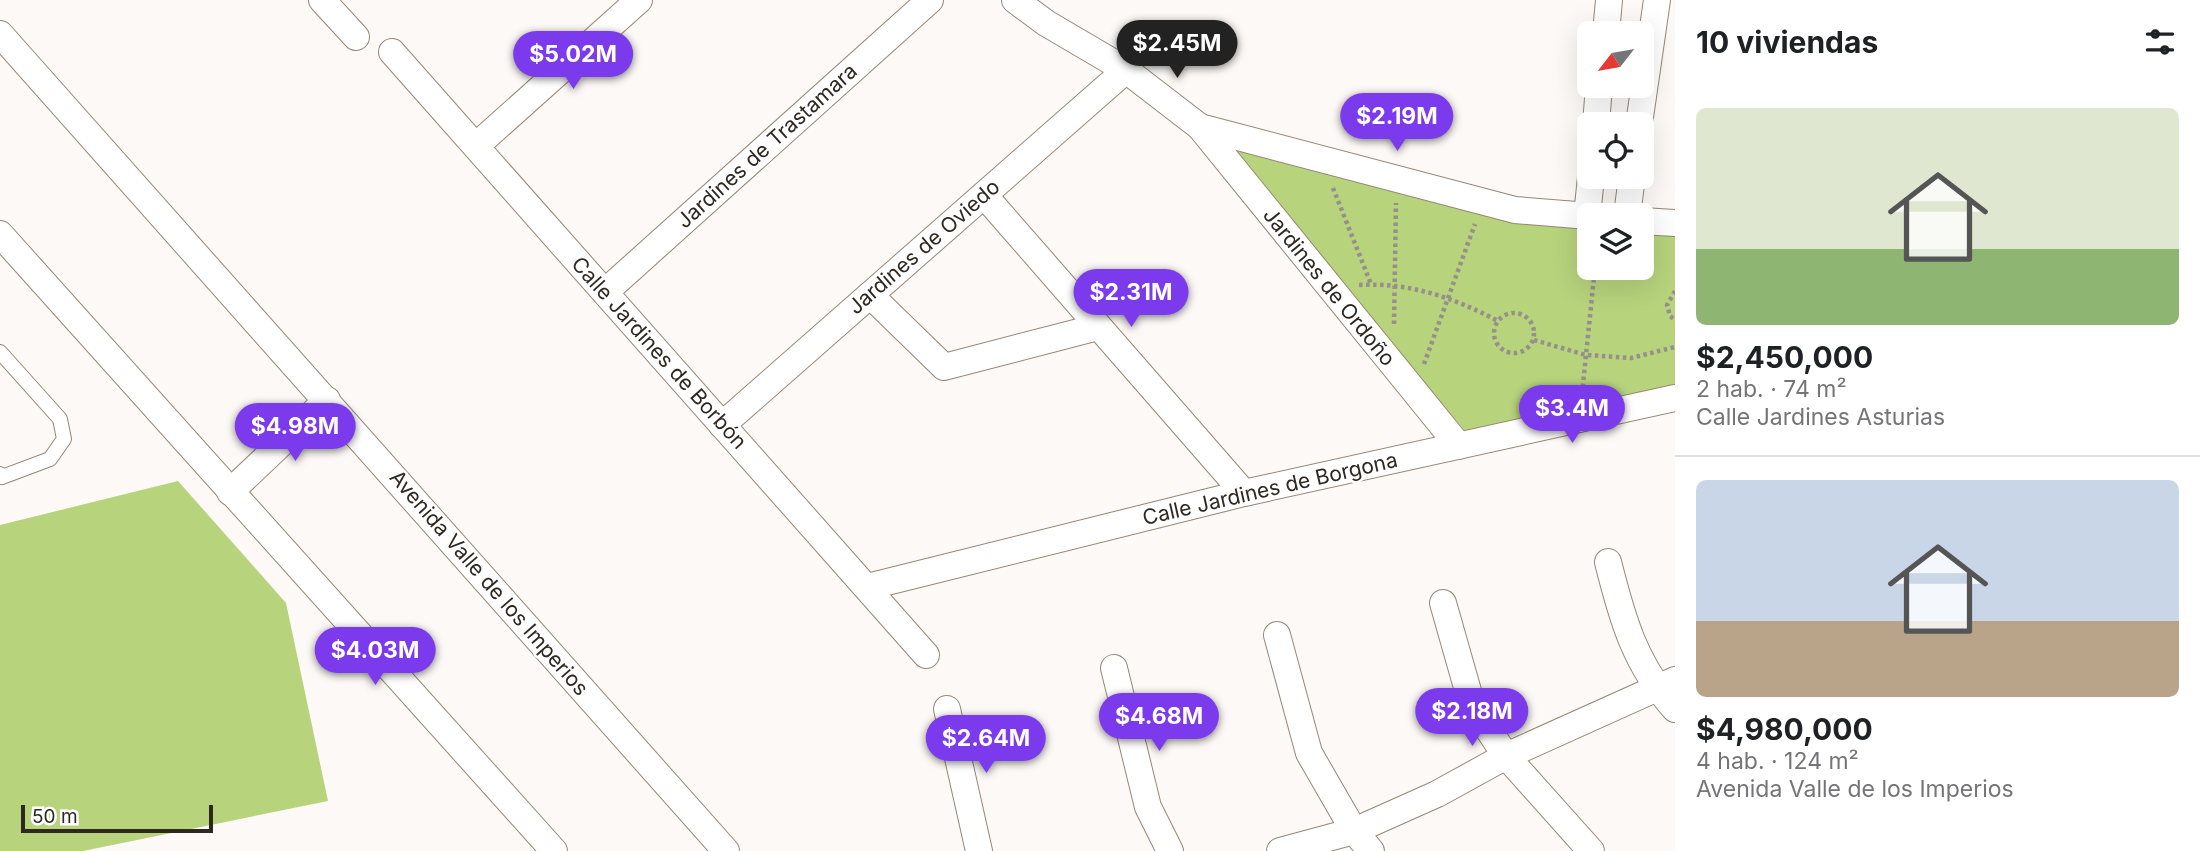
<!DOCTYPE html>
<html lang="es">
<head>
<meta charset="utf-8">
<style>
	body { margin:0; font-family:Inter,sans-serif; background:#f6f6f6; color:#202124; height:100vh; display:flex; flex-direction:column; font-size:26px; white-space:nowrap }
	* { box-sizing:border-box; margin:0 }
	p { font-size:23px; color:#757577 }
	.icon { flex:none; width:38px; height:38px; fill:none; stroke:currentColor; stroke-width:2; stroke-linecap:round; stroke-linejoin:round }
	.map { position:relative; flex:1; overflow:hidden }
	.sheet { display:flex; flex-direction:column; background:#fff; width:525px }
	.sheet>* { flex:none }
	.needle { width:46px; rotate:239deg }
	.controls { position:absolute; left:1577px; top:21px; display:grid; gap:14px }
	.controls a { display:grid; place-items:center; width:77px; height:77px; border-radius:10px; background:#fff; box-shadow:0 7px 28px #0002; font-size:35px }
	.scale { position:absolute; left:21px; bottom:18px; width:192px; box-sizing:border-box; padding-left:7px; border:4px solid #2e2820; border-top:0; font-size:19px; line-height:24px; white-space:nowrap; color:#2e2820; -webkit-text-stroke:5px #fff; paint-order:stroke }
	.price { position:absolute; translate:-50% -60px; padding:0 16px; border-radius:24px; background:#7c3aed; color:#fff; font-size:23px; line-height:46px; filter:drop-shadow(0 2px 4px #0008) }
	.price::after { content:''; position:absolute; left:50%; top:42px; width:21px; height:16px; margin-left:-10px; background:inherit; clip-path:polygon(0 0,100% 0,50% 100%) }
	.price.on { background:#222; color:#fff }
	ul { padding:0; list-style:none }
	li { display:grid; align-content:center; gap:14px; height:371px; padding:0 21px }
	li+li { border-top:2px solid #e0e0e0 }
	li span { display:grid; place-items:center; height:217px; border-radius:10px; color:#555 }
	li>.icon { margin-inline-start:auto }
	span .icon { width:126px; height:126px; fill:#fffc; stroke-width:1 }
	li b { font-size:30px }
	h2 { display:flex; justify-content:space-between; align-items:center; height:84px; padding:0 21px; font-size:30px }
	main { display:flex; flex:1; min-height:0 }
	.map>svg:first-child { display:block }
	.green { fill:#b7d37c }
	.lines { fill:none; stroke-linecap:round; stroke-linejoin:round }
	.service-casing { stroke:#968775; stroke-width:16 }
	.minor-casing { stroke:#968775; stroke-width:28 }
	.path { stroke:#95908b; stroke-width:4.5; stroke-dasharray:3.5 3.5; stroke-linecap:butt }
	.service { stroke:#fff; stroke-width:14 }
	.minor { stroke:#fff; stroke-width:26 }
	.labels { text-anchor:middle; stroke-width:5; stroke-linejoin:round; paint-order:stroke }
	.street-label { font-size:21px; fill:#2e2820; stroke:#fff }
</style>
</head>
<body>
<main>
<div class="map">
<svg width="1675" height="851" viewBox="0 0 1675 851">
	<rect width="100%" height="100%" fill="#fdf9f6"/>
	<g class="green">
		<polygon points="1208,133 1589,222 1589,268 1642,268 1642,227 1675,229 1675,387 1465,431"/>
		<polygon points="178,481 286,603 328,801 83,851 0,851 0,525"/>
	</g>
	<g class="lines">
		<defs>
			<polyline id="service" points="0,352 60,419 64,439 50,459 2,477 0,474"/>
			<g id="minor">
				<polyline points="322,0 356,37"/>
				<polyline points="1015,0 1046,23 1126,70 1200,127 1515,210 1589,216"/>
				<polyline points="1606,33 1609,0"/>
				<polyline points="0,34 726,851"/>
				<polyline points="392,52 926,655"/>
				<polyline points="1596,124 1599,86"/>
				<polyline points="1639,124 1657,0"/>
				<polyline points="1200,127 1459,446"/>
				<polyline points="476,146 639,0"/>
				<polyline points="984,195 1244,493"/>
				<polyline points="1627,215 1632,177"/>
				<polyline points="1587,216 1591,177"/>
				<polyline points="1642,221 1675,223"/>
				<polyline points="0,234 554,851"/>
				<polyline points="605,292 930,0"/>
				<polyline points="870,295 944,367 1098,327"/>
				<polyline points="722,425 1126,70"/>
				<polyline points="230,492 327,400"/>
				<path d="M1608,562c14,56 27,103 67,147"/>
				<polyline points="867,587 1244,493 1675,398"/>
				<polyline points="1443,603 1472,705 1506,756 1591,851"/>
				<polyline points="1277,635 1309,753 1354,831 1371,851"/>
				<polyline points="1114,668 1148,807 1170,851"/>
				<polyline points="947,709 979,851"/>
				<polyline points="1280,851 1354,831 1437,794 1506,756 1675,680"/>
			</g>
		</defs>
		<use href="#service" class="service-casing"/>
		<use href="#minor" class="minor-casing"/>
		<g class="path">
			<polyline points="1333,188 1371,284"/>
			<path d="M1359,285c51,-3 95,13 139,36"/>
			<polyline points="1675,291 1667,305 1670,316 1675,320"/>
			<circle cx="1514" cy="333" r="20"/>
			<polyline points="1394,324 1396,203"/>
			<polyline points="1534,340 1586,355 1631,358 1675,347"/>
			<polyline points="1424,364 1475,224"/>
			<polyline points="1582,394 1594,277"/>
		</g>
		<use href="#service" class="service"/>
		<use href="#minor" class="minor"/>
	</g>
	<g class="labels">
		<g class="street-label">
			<text transform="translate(767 146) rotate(-42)" y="7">Jardines de Trastamara</text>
			<text transform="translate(924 247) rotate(-41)" y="7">Jardines de Oviedo</text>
			<text transform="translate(1329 287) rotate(51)" y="7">Jardines de Ordoño</text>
			<text transform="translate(659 353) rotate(48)" y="7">Calle Jardines de Borbón</text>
			<text transform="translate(1270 489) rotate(-13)" y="7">Calle Jardines de Borgona</text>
			<text transform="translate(489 583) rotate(49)" y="7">Avenida Valle de los Imperios</text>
		</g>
	</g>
</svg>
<div class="controls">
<a><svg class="needle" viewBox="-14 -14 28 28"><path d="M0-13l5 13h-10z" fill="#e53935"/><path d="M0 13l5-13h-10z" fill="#757577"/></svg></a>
<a><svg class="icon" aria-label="locate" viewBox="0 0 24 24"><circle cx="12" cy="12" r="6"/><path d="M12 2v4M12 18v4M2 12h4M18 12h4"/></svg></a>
<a><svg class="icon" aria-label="layers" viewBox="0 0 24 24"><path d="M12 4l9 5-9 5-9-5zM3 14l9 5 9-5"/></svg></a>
</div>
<div class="scale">50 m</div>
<b class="price on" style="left:1177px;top:80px">$2.45M</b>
<b class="price" style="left:573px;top:91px">$5.02M</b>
<b class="price" style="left:1397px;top:153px">$2.19M</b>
<b class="price" style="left:1131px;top:329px">$2.31M</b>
<b class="price" style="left:1572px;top:445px">$3.4M</b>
<b class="price" style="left:295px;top:463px">$4.98M</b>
<b class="price" style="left:375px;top:687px">$4.03M</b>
<b class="price" style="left:1472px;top:748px">$2.18M</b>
<b class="price" style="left:1159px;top:753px">$4.68M</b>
<b class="price" style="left:986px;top:775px">$2.64M</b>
</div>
<section class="sheet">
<h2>10 viviendas<svg class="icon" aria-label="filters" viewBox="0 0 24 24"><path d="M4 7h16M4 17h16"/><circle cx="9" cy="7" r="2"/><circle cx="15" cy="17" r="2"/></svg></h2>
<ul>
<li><span style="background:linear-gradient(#dfe7d0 65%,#8fb573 0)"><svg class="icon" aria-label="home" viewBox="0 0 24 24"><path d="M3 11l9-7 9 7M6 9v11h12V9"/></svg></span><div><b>$2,450,000</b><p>2 hab. · 74 m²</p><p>Calle Jardines Asturias</p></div></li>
<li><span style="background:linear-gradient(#c9d6e8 65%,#b9a48a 0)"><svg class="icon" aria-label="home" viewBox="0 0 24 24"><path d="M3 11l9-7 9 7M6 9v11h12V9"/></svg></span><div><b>$4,980,000</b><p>4 hab. · 124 m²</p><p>Avenida Valle de los Imperios</p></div></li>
</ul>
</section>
</main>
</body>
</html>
